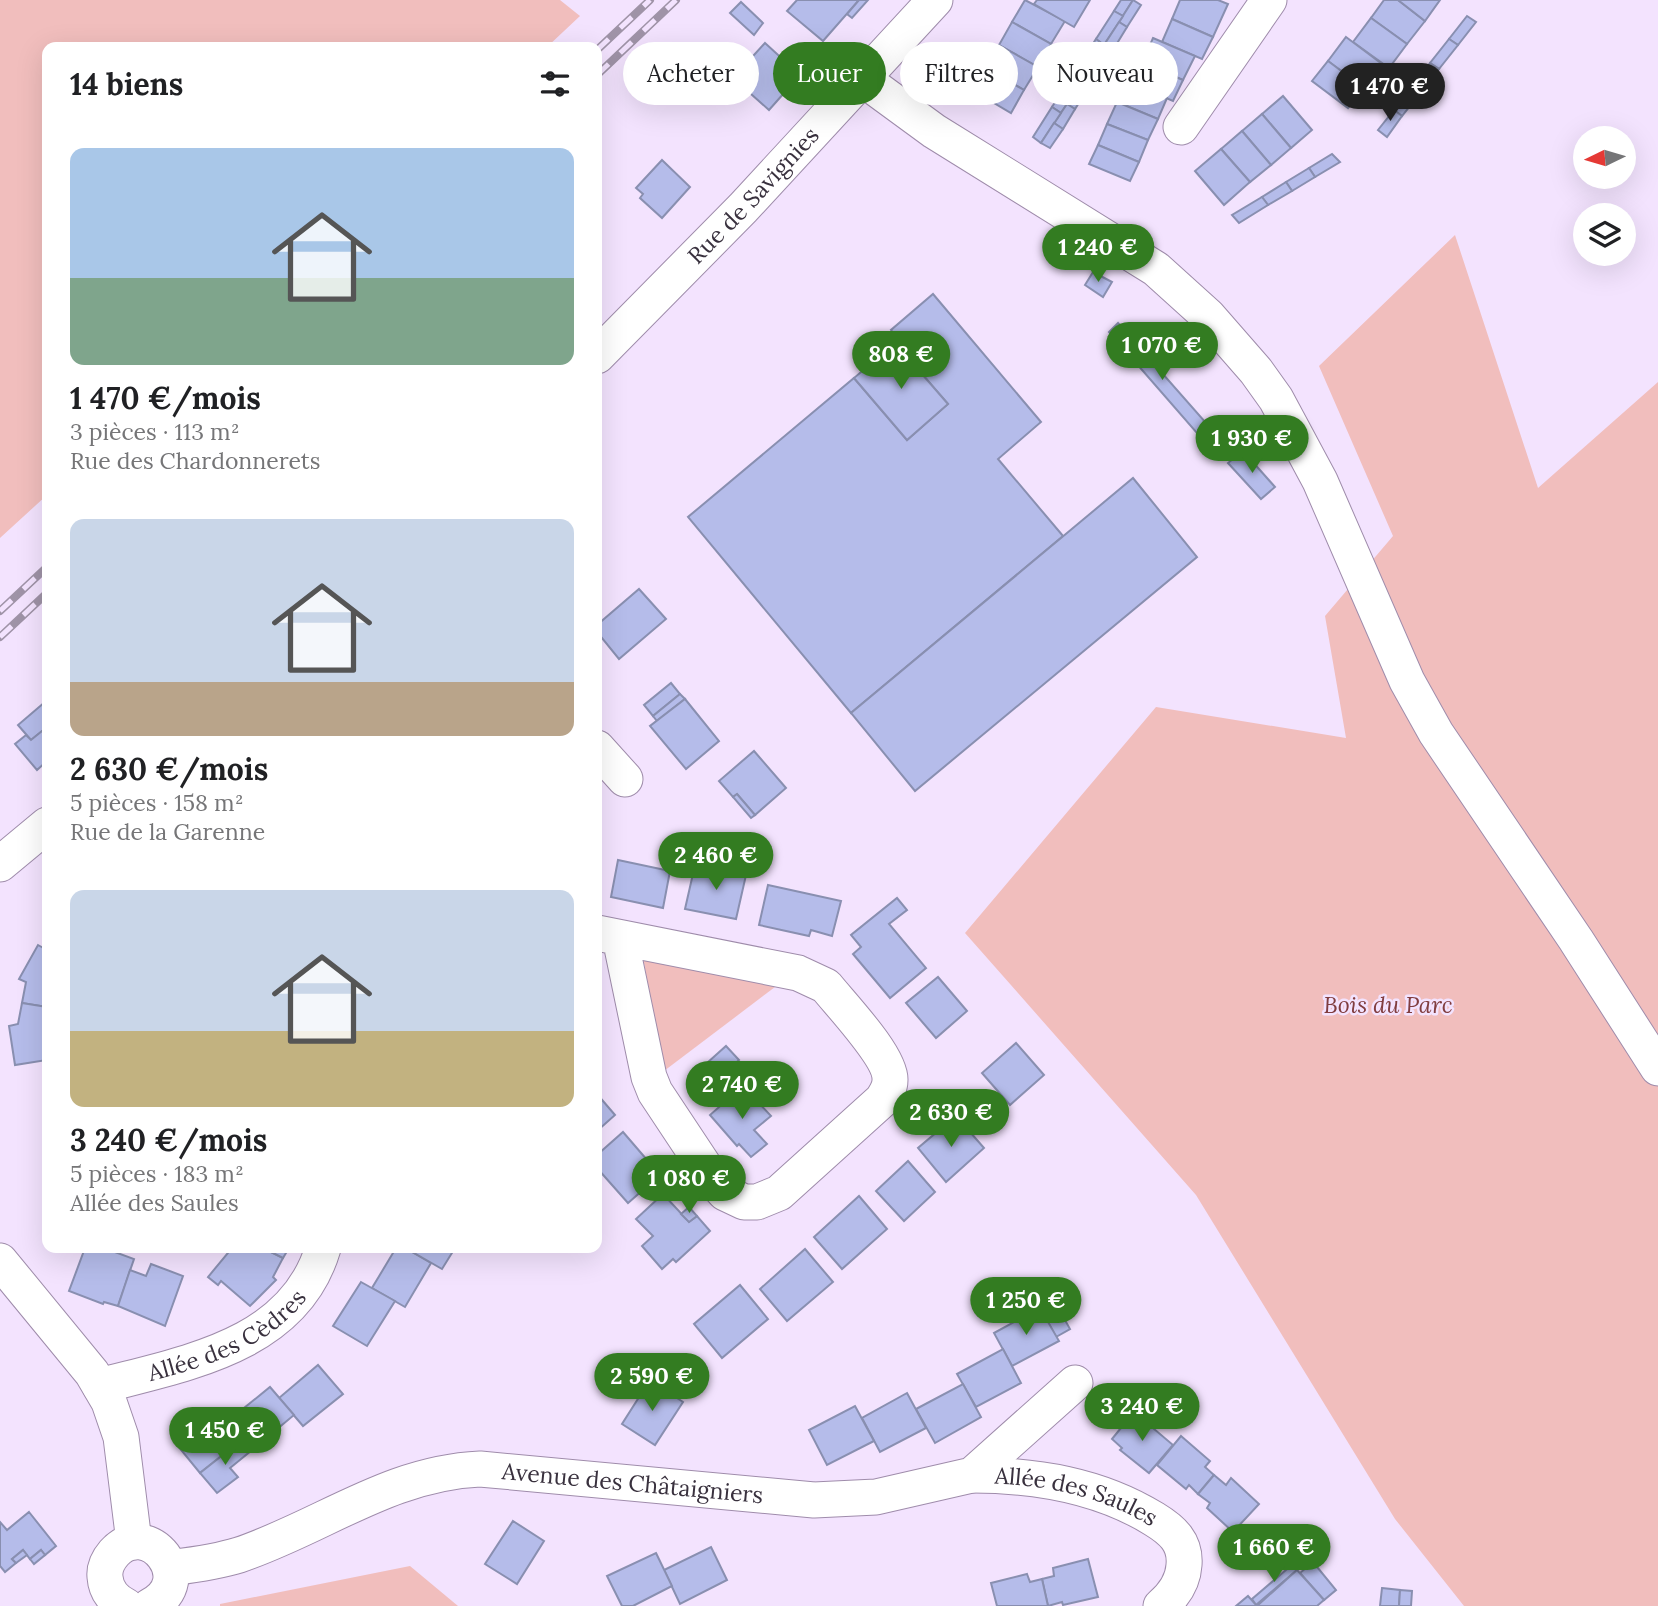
<!DOCTYPE html>
<html lang="fr">
<head>
<meta charset="utf-8">
<style>
	body { margin:0; font-family:Lora,serif; background:#f6f6f6; color:#202124; height:100vh; display:flex; flex-direction:column; font-size:26px; white-space:nowrap }
	* { box-sizing:border-box; margin:0 }
	p { font-size:23px; color:#757577 }
	.icon { flex:none; width:38px; height:38px; fill:none; stroke:currentColor; stroke-width:2; stroke-linecap:round; stroke-linejoin:round }
	.map { position:relative; flex:1; overflow:hidden }
	.drawer { position:absolute; left:42px; top:42px; width:560px; height:1211px; display:flex; flex-direction:column; background:#fff; border-radius:14px; box-shadow:0 7px 28px #0002 }
	.drawer>* { flex:none }
	.top-card { position:absolute; left:623px; top:42px; width:665px; height:63px; display:flex; gap:14px }
	.needle { width:46px; rotate:265deg }
	.tools { position:absolute; left:1573px; top:126px; display:grid; gap:14px }
	.tools a { display:grid; place-items:center; width:63px; height:63px; border-radius:50%; background:#fff; box-shadow:0 7px 28px #0002; font-size:35px }
	.price { position:absolute; translate:-50% -60px; padding:0 16px; border-radius:24px; background:#337c21; color:#fff; font-size:23px; line-height:46px; filter:drop-shadow(0 2px 4px #0008) }
	.price::after { content:''; position:absolute; left:50%; top:42px; width:21px; height:16px; margin-left:-10px; background:inherit; clip-path:polygon(0 0,100% 0,50% 100%) }
	.price.on { background:#222; color:#fff }
	ul { padding:0; list-style:none }
	li { display:grid; align-content:center; gap:14px; height:371px; padding:0 28px }
	li span { display:grid; place-items:center; height:217px; border-radius:14px; color:#555 }
	li>.icon { margin-inline-start:auto }
	span .icon { width:126px; height:126px; fill:#fffc; stroke-width:1 }
	li b { font-size:30px }
	h2 { display:flex; justify-content:space-between; align-items:center; height:84px; padding:0 28px; font-size:30px }
	.chip { padding:0 24px; border-radius:32px; background:#fff; box-shadow:0 7px 28px #0002; font-size:24px; line-height:63px }
	.chip.on { background:#337c21; color:#fff }
	.map>svg:first-child { display:block }
	.green { fill:#f1bebd }
	.building { fill:#b5bcea; stroke:#898fb0; stroke-width:2 }
	.lines { fill:none; stroke-linecap:round; stroke-linejoin:round }
	.minor-casing { stroke:#9f8cab; stroke-width:37 }
	.minor { stroke:#fff; stroke-width:35 }
	.rail-casing { stroke:#9f93a7; stroke-width:8 }
	.rail { stroke:#f3e3fe; stroke-width:5; stroke-dasharray:16; stroke-linecap:butt }
	.labels { text-anchor:middle; stroke-width:5; stroke-linejoin:round; paint-order:stroke }
	.street-label { font-size:23px; fill:#39313e; stroke:#f3e3fe }
	.park-label { font-size:23px; font-style:italic; fill:#813d3f; stroke:#f3e3fe }
</style>
</head>
<body>
<div class="map">
<svg width="1658" height="1606" viewBox="0 0 1658 1606">
	<rect width="100%" height="100%" fill="#f3e3fe"/>
	<g class="green">
		<polygon points="0,0 560,0 580,16 547,47 47,47 47,495 0,538"/>
		<polygon points="1455,235 1538,488 1658,382 1658,1606 1464,1606 1395,1519 1196,1195 965,933 1156,707 1346,738 1325,616 1393,536 1319,366"/>
		<polygon points="643,958 779,984 664,1071"/>
		<polygon points="410,1566 458,1606 220,1606 220,1604"/>
	</g>
	<g class="building">
		<polygon points="797,0 859,0 823,41 787,11"/>
		<polygon points="859,0 868,0 852,18 847,14"/>
		<polygon points="1025,0 1065,21 1051,44 1012,22"/>
		<polygon points="1037,0 1090,0 1074,27 1034,4"/>
		<polygon points="1121,0 1133,0 1123,16 1114,11"/>
		<polygon points="1133,0 1141,5 1127,27 1119,22"/>
		<polygon points="1180,0 1218,0 1228,4 1213,37 1172,19"/>
		<polygon points="1384,0 1398,0 1425,21 1407,44 1371,18"/>
		<polygon points="1398,0 1440,0 1425,21"/>
		<polygon points="741,2 763,23 754,35 730,13"/>
		<polygon points="1114,11 1123,16 1104,45 1096,39"/>
		<polygon points="1467,16 1476,22 1458,45 1449,39"/>
		<polygon points="1371,18 1407,44 1389,68 1353,42"/>
		<polygon points="1172,19 1213,37 1202,59 1162,42"/>
		<polygon points="1012,22 1051,44 1038,67 999,45"/>
		<polygon points="1119,22 1127,27 1113,50 1104,45"/>
		<polygon points="1346,37 1382,64 1364,88 1328,61"/>
		<polygon points="1153,38 1195,56 1183,80 1142,63"/>
		<polygon points="1096,39 1104,45 1090,67 1082,61"/>
		<polygon points="1449,39 1458,45 1439,69 1430,63"/>
		<polygon points="765,43 800,75 769,110 733,78"/>
		<polygon points="999,45 1038,67 1024,90 985,68"/>
		<polygon points="1104,45 1113,50 1100,70 1091,64"/>
		<polygon points="1082,61 1090,67 1076,90 1067,84"/>
		<polygon points="1328,61 1364,88 1348,108 1312,81"/>
		<polygon points="1142,63 1183,80 1173,101 1133,84"/>
		<polygon points="1430,63 1439,69 1421,92 1412,87"/>
		<polygon points="1091,64 1100,70 1087,90 1079,84"/>
		<polygon points="985,68 1024,90 1011,113 972,90"/>
		<polygon points="1126,82 1167,98 1158,119 1117,102"/>
		<polygon points="1067,84 1076,90 1061,113 1052,107"/>
		<polygon points="1079,84 1087,90 1075,109 1067,104"/>
		<polygon points="1412,87 1421,92 1402,116 1394,110"/>
		<polygon points="1283,96 1312,130 1291,148 1262,114"/>
		<polygon points="1117,102 1158,119 1148,140 1107,124"/>
		<polygon points="1067,104 1075,109 1063,129 1054,123"/>
		<polygon points="1052,107 1061,113 1041,143 1033,137"/>
		<polygon points="1394,110 1402,116 1387,137 1378,130"/>
		<polygon points="1262,114 1291,148 1271,165 1242,131"/>
		<polygon points="1054,123 1063,129 1050,148 1041,143"/>
		<polygon points="1107,124 1148,140 1139,162 1098,145"/>
		<polygon points="1242,131 1271,165 1250,182 1221,149"/>
		<polygon points="1098,145 1139,162 1130,181 1089,164"/>
		<polygon points="1221,149 1250,182 1224,205 1195,171"/>
		<polygon points="1332,154 1340,162 1315,177 1309,168"/>
		<polygon points="662,160 690,187 662,218 640,198 643,194 636,188"/>
		<polygon points="1309,168 1315,177 1292,191 1286,182"/>
		<polygon points="1286,182 1292,191 1268,205 1262,197"/>
		<polygon points="1262,197 1268,205 1239,223 1232,215"/>
		<polygon points="1093,272 1112,282 1103,297 1085,285"/>
		<polygon points="933,294 1041,422 998,459 1063,536 851,713 688,517 854,378 907,440 948,404 895,343 899,340 891,330"/>
		<polygon points="1118,323 1214,432 1203,440 1109,332"/>
		<polygon points="895,343 948,404 907,440 854,378"/>
		<polygon points="1243,451 1275,487 1261,499 1228,463"/>
		<polygon points="1133,478 1197,557 915,791 851,713"/>
		<polygon points="639,589 666,619 619,659 597,632 597,625"/>
		<polygon points="671,683 680,694 653,716 644,705"/>
		<polygon points="680,694 685,699 657,721 653,716"/>
		<polygon points="685,699 719,741 686,769 650,726"/>
		<polygon points="45,702 47,705 47,727 31,740 18,725"/>
		<polygon points="47,727 47,761 37,770 15,744 26,735 31,740"/>
		<polygon points="754,751 786,788 755,815 737,794 733,797 719,781"/>
		<polygon points="737,794 755,815 751,818 733,797"/>
		<polygon points="618,860 670,871 663,908 611,897"/>
		<polygon points="695,865 746,875 736,919 685,909"/>
		<polygon points="768,885 841,901 832,936 811,930 809,936 759,925"/>
		<polygon points="897,898 907,910 889,924 926,968 890,998 853,954 861,947 851,935"/>
		<polygon points="38,945 47,950 47,1007 22,1003 26,982 19,979"/>
		<polygon points="938,977 967,1011 936,1038 906,1003"/>
		<polygon points="22,1003 47,1007 47,1060 15,1065 9,1026 18,1024"/>
		<polygon points="1016,1043 1044,1075 1010,1105 982,1073"/>
		<polygon points="726,1046 739,1060 711,1086 698,1071"/>
		<polygon points="743,1086 771,1116 754,1130 767,1144 751,1157 739,1144 737,1146 710,1115"/>
		<polygon points="597,1094 615,1115 597,1131"/>
		<polygon points="956,1116 984,1148 946,1182 918,1148"/>
		<polygon points="623,1132 660,1175 628,1203 597,1168 597,1155"/>
		<polygon points="908,1161 935,1192 904,1221 876,1191"/>
		<polygon points="663,1194 689,1222 697,1216 710,1231 676,1262 673,1259 662,1269 642,1246 653,1236 636,1219"/>
		<polygon points="859,1196 887,1229 842,1269 814,1237"/>
		<polygon points="689,1207 697,1216 689,1222 681,1214"/>
		<polygon points="85,1248 104,1248 134,1259 118,1306 104,1302 103,1304 69,1291"/>
		<polygon points="232,1248 263,1248 283,1258 273,1277 276,1280 250,1306 221,1281 218,1285 208,1277"/>
		<polygon points="263,1248 289,1248 283,1258"/>
		<polygon points="396,1248 405,1248 431,1263 405,1307 372,1288"/>
		<polygon points="411,1248 455,1248 442,1269 409,1250"/>
		<polygon points="805,1249 833,1282 787,1321 760,1289"/>
		<polygon points="151,1264 183,1276 165,1326 118,1306 130,1270 146,1276"/>
		<polygon points="361,1282 395,1301 367,1346 333,1326"/>
		<polygon points="740,1285 768,1319 722,1358 694,1324"/>
		<polygon points="1051,1295 1070,1329 1056,1337 1038,1304"/>
		<polygon points="1040,1308 1059,1341 1012,1366 994,1333"/>
		<polygon points="1003,1349 1021,1383 976,1407 957,1374"/>
		<polygon points="318,1365 343,1394 303,1426 279,1398"/>
		<polygon points="650,1380 683,1402 655,1445 622,1424"/>
		<polygon points="963,1384 981,1417 935,1443 916,1409"/>
		<polygon points="270,1387 294,1415 252,1450 228,1421"/>
		<polygon points="907,1393 926,1428 880,1452 862,1418"/>
		<polygon points="855,1406 874,1441 827,1465 809,1430"/>
		<polygon points="219,1410 243,1439 200,1473 177,1445"/>
		<polygon points="1134,1412 1173,1445 1149,1473 1120,1450 1122,1448 1112,1439"/>
		<polygon points="1181,1436 1210,1461 1205,1467 1214,1475 1198,1494 1189,1485 1186,1489 1157,1465"/>
		<polygon points="243,1439 252,1450 230,1468 238,1477 217,1493 200,1473"/>
		<polygon points="1214,1475 1226,1485 1231,1478 1259,1504 1233,1532 1207,1508 1210,1503 1198,1494"/>
		<polygon points="29,1512 56,1546 45,1555 41,1550 30,1559 23,1550 12,1559 16,1563 5,1572 0,1566 0,1522 7,1530"/>
		<polygon points="513,1521 544,1541 517,1584 485,1564"/>
		<polygon points="711,1547 727,1580 680,1604 664,1570"/>
		<polygon points="23,1550 27,1555 16,1563 12,1559"/>
		<polygon points="41,1550 45,1555 34,1564 30,1559"/>
		<polygon points="656,1553 672,1586 633,1606 622,1606 607,1576"/>
		<polygon points="1088,1559 1098,1597 1063,1605 1062,1602 1048,1606 1042,1579 1054,1576 1053,1568"/>
		<polygon points="1313,1562 1336,1590 1324,1600 1300,1573"/>
		<polygon points="1293,1564 1297,1570 1256,1605 1252,1599"/>
		<polygon points="1297,1570 1324,1600 1317,1606 1257,1606"/>
		<polygon points="1027,1574 1030,1582 1042,1579 1048,1606 997,1606 991,1583"/>
		<polygon points="1382,1588 1400,1590 1399,1606 1380,1606"/>
		<polygon points="1400,1590 1412,1591 1411,1606 1399,1606"/>
		<polygon points="1248,1596 1257,1606 1236,1606"/>
	</g>
	<g class="lines">
		<defs>
			<g id="minor">
				<polyline points="863,79 934,131 1156,269 1208,316 1256,371 1276,399 1320,481 1407,681 1436,733 1576,940 1658,1068"/>
				<polyline points="1181,127 1269,0"/>
				<path id="s1" d="M597,356l146,-148 192,-208"/>
				<polyline points="597,748 625,779"/>
				<polyline points="0,864 47,825"/>
				<path d="M597,933l201,40 28,13c16,20 65,71 64,94 0,8 -4,14 -8,20l-103,93 -22,9h-13l-19,-9 -11,-12 -59,-89 -6,-15 -29,-139"/>
				<polyline points="0,1261 92,1373 109,1402 121,1437 134,1542"/>
				<path id="s2" d="M100,1386c86,-23 194,-40 223,-138"/>
				<path id="s3" d="M972,1475c64,0 127,10 182,44 18,11 32,23 30,46 -1,17 -10,30 -23,41"/>
				<path id="s4" d="M170,1568c23,-3 47,-6 69,-13 83,-28 150,-82 241,-86l334,31 62,-3 96,-22 103,-92"/>
				<path d="M126,1606c-12,-6 -20,-15 -21,-29 -1,-9 3,-17 9,-24 33,-37 87,27 36,53"/>
			</g>
		</defs>
		<use href="#minor" class="minor-casing"/>
		<use href="#minor" class="minor"/>
		<defs>
			<g id="rail">
				<polyline points="597,50 650,0"/>
				<polyline points="597,75 676,0"/>
				<polyline points="0,611 47,567"/>
				<polyline points="0,637 47,593"/>
			</g>
		</defs>
		<use href="#rail" class="rail-casing"/>
		<use href="#rail" class="rail"/>
	</g>
	<g class="labels">
		<g class="street-label">
			<text dy="8" stroke="none"><textPath href="#s1" startOffset="224">Rue de Savignies</textPath></text>
			<text dy="8" stroke="none"><textPath href="#s2" startOffset="138">Allée des Cèdres</textPath></text>
			<text dy="8" stroke="none"><textPath href="#s4" startOffset="481">Avenue des Châtaigniers</textPath></text>
			<text dy="8" stroke="none"><textPath href="#s3" startOffset="107">Allée des Saules</textPath></text>
		</g>
		<g class="park-label">
			<text x="1388" y="1013">Bois du Parc</text>
		</g>
	</g>
</svg>
<div class="tools">
<a><svg class="needle" viewBox="-14 -14 28 28"><path d="M0-13l5 13h-10z" fill="#e53935"/><path d="M0 13l5-13h-10z" fill="#757577"/></svg></a>
<a><svg class="icon" aria-label="layers" viewBox="0 0 24 24"><path d="M12 4l9 5-9 5-9-5zM3 14l9 5 9-5"/></svg></a>
</div>
<b class="price on" style="left:1390px;top:123px">1 470 €</b>
<b class="price" style="left:1098px;top:284px">1 240 €</b>
<b class="price" style="left:1162px;top:382px">1 070 €</b>
<b class="price" style="left:901px;top:391px">808 €</b>
<b class="price" style="left:1252px;top:475px">1 930 €</b>
<b class="price" style="left:716px;top:892px">2 460 €</b>
<b class="price" style="left:742px;top:1121px">2 740 €</b>
<b class="price" style="left:951px;top:1149px">2 630 €</b>
<b class="price" style="left:689px;top:1215px">1 080 €</b>
<b class="price" style="left:1026px;top:1337px">1 250 €</b>
<b class="price" style="left:652px;top:1413px">2 590 €</b>
<b class="price" style="left:1142px;top:1443px">3 240 €</b>
<b class="price" style="left:225px;top:1467px">1 450 €</b>
<b class="price" style="left:1274px;top:1584px">1 660 €</b>
<div class="top-card">
<a class="chip">Acheter</a>
<a class="chip on">Louer</a>
<a class="chip">Filtres</a>
<a class="chip">Nouveau</a>
</div>
<section class="drawer">
<h2>14 biens<svg class="icon" aria-label="filters" viewBox="0 0 24 24"><path d="M4 7h16M4 17h16"/><circle cx="9" cy="7" r="2"/><circle cx="15" cy="17" r="2"/></svg></h2>
<ul>
<li><span style="background:linear-gradient(#a9c7e8 60%,#7fa58c 0)"><svg class="icon" aria-label="home" viewBox="0 0 24 24"><path d="M3 11l9-7 9 7M6 9v11h12V9"/></svg></span><div><b>1 470 €/mois</b><p>3 pièces · 113 m²</p><p>Rue des Chardonnerets</p></div></li>
<li><span style="background:linear-gradient(#c9d6e8 75%,#b9a48a 0)"><svg class="icon" aria-label="home" viewBox="0 0 24 24"><path d="M3 11l9-7 9 7M6 9v11h12V9"/></svg></span><div><b>2 630 €/mois</b><p>5 pièces · 158 m²</p><p>Rue de la Garenne</p></div></li>
<li><span style="background:linear-gradient(#c9d6e8 65%,#c2b280 0)"><svg class="icon" aria-label="home" viewBox="0 0 24 24"><path d="M3 11l9-7 9 7M6 9v11h12V9"/></svg></span><div><b>3 240 €/mois</b><p>5 pièces · 183 m²</p><p>Allée des Saules</p></div></li>
</ul>
</section>
</div>
</body>
</html>
